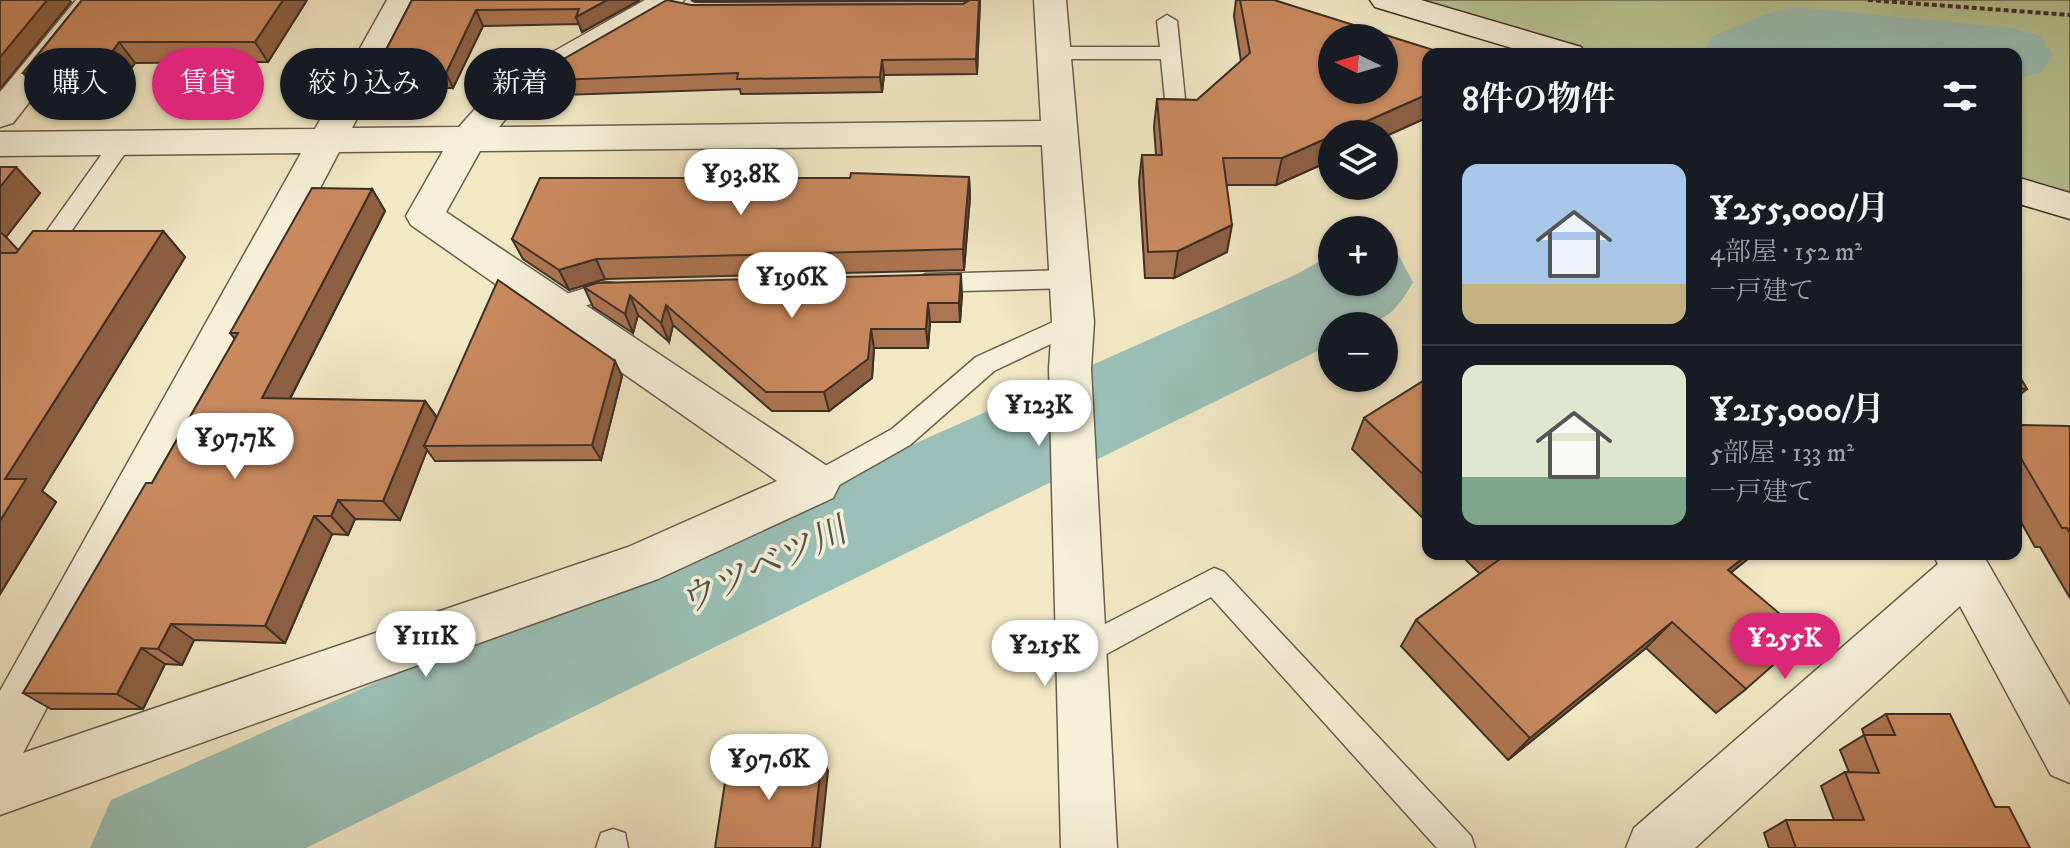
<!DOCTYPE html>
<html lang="ja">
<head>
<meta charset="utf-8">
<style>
	body { margin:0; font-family:"IM FELL DW Pica","Noto Serif JP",serif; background:#242831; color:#f1f3f6; height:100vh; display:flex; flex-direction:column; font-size:30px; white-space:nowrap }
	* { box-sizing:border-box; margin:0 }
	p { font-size:26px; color:#9ea1a6 }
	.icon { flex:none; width:44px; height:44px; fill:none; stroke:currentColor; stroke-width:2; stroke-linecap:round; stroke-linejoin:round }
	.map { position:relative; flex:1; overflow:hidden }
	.panel { position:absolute; left:1422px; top:48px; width:600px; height:512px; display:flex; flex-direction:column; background:#171b24; border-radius:16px; box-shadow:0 2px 6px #0004 }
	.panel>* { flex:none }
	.banner { position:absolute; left:24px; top:48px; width:760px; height:72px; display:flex; gap:16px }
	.needle { width:52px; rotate:275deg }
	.tools { position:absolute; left:1318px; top:24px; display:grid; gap:16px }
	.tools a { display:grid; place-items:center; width:80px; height:80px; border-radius:50%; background:#171b24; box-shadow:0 2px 6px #0004; font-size:40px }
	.price { position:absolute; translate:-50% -68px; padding:0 18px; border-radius:28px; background:#fff; color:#222; font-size:26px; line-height:52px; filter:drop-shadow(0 2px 4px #0008) }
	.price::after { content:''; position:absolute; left:50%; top:48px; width:24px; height:18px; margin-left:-12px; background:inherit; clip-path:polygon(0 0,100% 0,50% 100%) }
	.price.active { background:#db2777; color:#fff }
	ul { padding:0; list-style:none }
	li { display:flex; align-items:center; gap:24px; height:200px; padding:0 40px }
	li+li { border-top:2px solid #363941 }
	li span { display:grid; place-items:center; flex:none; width:224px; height:160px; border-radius:16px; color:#555 }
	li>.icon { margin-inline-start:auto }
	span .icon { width:96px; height:96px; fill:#fffc; stroke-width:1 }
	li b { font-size:34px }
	h2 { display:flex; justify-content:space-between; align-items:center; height:96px; padding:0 40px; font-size:34px }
	.chip { padding:0 28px; border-radius:36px; background:#171b24; box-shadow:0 2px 6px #0004; font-size:28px; line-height:72px }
	.chip.active { background:#db2777; color:#fff }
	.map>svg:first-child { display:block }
	.green { fill:#b8c696; stroke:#7a7a5e; stroke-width:2 }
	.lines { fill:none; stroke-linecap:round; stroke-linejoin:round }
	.river { fill:#9bc0b7; fill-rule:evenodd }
	.lane-casing { stroke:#695d4e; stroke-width:3 }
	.street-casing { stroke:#695d4e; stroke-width:3 }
	.secondary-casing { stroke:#3c2f27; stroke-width:3 }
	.path { stroke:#3c2f27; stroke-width:4; stroke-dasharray:5 3; stroke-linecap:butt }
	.lane { fill:#f6f0d9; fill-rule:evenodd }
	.street { fill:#f6f0d9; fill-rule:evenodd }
	.secondary { fill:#f6f0d9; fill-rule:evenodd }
	.wall { fill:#ad7652; stroke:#3c2f27; stroke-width:2 }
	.shaded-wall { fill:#8d6042; stroke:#3c2f27; stroke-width:2 }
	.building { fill:#c9895f; stroke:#3c2f27; stroke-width:2; fill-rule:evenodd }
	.labels { text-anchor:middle; stroke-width:7; stroke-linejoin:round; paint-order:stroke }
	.water-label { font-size:36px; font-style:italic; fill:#54534b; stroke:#f6f0d9 }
</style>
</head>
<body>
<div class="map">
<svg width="2070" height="848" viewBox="0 0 2070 848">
	<rect width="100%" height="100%" fill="#f1e8c4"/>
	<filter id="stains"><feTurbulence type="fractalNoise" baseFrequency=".0025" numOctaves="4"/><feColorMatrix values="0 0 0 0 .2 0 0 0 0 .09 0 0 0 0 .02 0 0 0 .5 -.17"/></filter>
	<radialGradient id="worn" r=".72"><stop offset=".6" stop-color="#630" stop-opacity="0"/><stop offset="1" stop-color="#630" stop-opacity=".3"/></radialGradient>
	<polygon class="green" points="1407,0 2070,0 2070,200 2016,184 2016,54 1586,54"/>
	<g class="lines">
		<g class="river">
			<polygon points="1793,7 2012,28 2041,36 2053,54 2041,72 2016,79 2016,54 1701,54 1713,36 1764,15"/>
			<path d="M1384,252l15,4 14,26c-22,40 -37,44 -81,44v18l-1026,504h-216l21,-48 1186,-526 32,-18h3v26h52z"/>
		</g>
		<defs>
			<g id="lane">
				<polygon points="1167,15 1177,21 1186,109 1183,114 1169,114 1166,109 1161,59 1053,59 1043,53 1053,47 1160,47 1157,21"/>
				<polygon points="122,135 130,137 133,142 41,275 0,278 0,260 26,260 114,137"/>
				<polygon points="1070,270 1078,273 1082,279 1078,285 1070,288 926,292 918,289 914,283 918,277 926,274"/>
				<path d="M605,282l26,3 4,6 -4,6c-9,3 -17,1 -26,3 -19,3 -39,18 -58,12l-3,-6 3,-6z"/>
				<polygon points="1073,313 1082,315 1085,322 1082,329 994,371 910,445 827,492 817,495 807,492 804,484 807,476 892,429 976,357"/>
				<polygon points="1214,568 1224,572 1471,836 1475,848 1437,848 1211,597 1092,662 1081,666 1070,662 1066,652 1070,642"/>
				<polygon points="613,829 625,833 628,848 596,848 601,833"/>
			</g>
			<g id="street">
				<polygon points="76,0 109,0 13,123 0,127 0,92"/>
				<path d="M387,0h32l-67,128 107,-1 39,-44 147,-83h39l-5,7 -157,92 -23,28 542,-6 -7,-121h32l28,322 -3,47 26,479h-56l-12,-479 3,-47 -10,-177 -562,6 -34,61 387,258 7,14 -7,14 -175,81 -658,236v-124l301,-538 -301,3v-24l315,-3zM443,151l-37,65 5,9 366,256 -149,66 -605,206 316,-601z"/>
				<polygon points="1933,554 1983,555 2070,706 2070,783 2051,775 1960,606 1695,848 1626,848 1634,828 1938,564"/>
			</g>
			<g id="secondary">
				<polygon points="1370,0 1421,0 1581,47 1586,54 1532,54 1375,7"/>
				<polygon points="2016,177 2070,193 2070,219 2016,203"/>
			</g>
		</defs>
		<use href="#lane" class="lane-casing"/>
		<use href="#street" class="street-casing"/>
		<use href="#secondary" class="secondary-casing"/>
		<polyline class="path" points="1868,0 2070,15"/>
		<use href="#lane" class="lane"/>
		<use href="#street" class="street"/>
		<use href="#secondary" class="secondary"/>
	</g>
	<g class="wall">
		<polygon points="82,0 307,0 268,62 135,63 112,95 53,96 50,93 40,93 23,73"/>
		<polygon points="412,0 640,0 582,32 579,24 483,26 453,88 382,88 374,73"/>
		<polygon points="691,0 980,0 977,74 884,75 882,92 741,94 740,89 562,95 556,80 691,5 963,4 966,2 964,1 695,2"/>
		<polygon points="1236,0 1274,0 1428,54 1428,117 1384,137 1332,134 1332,160 1276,185 1227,185 1227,252 1174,278 1145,278 1139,182 1142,155 1156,155 1154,127 1157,99 1197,100 1241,61 1234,16"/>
		<polygon points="0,167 40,193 6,237 18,250 163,231 185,257 42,491 56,502 0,594"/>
		<polygon points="969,177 970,197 964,270 605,279 569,290 523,259 512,239 850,178"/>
		<polygon points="372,189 385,211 290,399 425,401 437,417 622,376 601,460 435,461 427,450 400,520 355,519 348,535 332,534 285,643 194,640 182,665 165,664 143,709 51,709 23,693 152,483 235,339 230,333"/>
		<polygon points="584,287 962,294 960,322 930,322 928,348 874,348 872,378 829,411 772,411 673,325 669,342 638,315 633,333 593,307"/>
		<polygon points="2016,371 2027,389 2016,398"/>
		<polygon points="1428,378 1428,523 1352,449 1364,418"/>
		<polygon points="2016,425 2070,428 2070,598 2040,547 2035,547 2016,513"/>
		<polygon points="1460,554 1754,554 1731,572 1746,689 1716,713 1646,648 1508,760 1401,646 1416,620 1480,574"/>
		<polygon points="1886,714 1995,807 2030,848 1769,848 1764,833 1786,820 1834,820 1821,786 1845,772 1849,772 1840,750 1864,735 1862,729"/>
	</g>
	<g class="shaded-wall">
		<polygon points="47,0 70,0 71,2 0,89 0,57"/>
		<polygon points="283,0 307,0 268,62 255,42"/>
		<polygon points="607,0 640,0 582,32 576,17"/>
		<polygon points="979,0 980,0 977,74 976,59"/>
		<polygon points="476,10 483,26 453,88 446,73"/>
		<polygon points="119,42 135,63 112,95 96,75"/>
		<polygon points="882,60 884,75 882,92 880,77"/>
		<polygon points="1428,94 1428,117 1384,137 1384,134 1338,134"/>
		<polygon points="1332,136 1332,160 1276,185 1282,158"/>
		<polygon points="16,167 40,193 6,237 0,232 0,187"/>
		<polygon points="969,177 970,197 964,270 963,249"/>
		<polygon points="372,189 385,211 280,418 262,398"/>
		<polygon points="1232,225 1227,252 1174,278 1178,251"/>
		<polygon points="163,231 185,257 42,491 56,502 0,594 0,521 5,479"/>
		<polygon points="596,259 605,279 569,290 559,270"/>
		<polygon points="961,274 962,294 960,322 959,303"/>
		<polygon points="630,295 638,315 633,333 625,314"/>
		<polygon points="928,303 930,322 928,348 926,329"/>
		<polygon points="666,305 673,325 669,342 661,323"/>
		<polygon points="871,329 874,348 872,378 829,411 824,392"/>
		<polygon points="615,361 622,376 601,460 592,445"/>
		<polygon points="425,401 439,421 424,446 427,450 400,520 383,501"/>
		<polygon points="338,500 355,519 348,535 331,516"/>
		<polygon points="314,516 332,534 285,643 265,626"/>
		<polygon points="1748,554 1754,554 1701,597 1728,570"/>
		<polygon points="1672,622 1646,648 1508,760 1530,738"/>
		<polygon points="171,624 194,640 182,665 158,649"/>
		<polygon points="141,648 165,664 143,709 117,694"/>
		<polygon points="822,756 828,771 820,848 812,848"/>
	</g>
	<g class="building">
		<polygon points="0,0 47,0 0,57"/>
		<polygon points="82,0 283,0 255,42 119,42 96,75 36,76 38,73 23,73"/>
		<polygon points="412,0 607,0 576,17 579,9 476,10 446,73 374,73"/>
		<polygon points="667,0 691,5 963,4 970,0 979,0 976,59 882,60 880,77 737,79 738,73 556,80 562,60"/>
		<path d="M1240,0h34l172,54h-18v40l-90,40h-6v2l-50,22h-59l9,67 -54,26 -30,1 -6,-97h20l-5,-56 40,1 53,-47zM1332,38h52v52h-52z"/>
		<polygon points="0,167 16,167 0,187"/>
		<polygon points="851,173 969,177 963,249 596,259 559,270 512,239 540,178 850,178"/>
		<polygon points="312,188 372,189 262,398 425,401 383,501 338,500 331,516 314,516 265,626 171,624 158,649 141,648 117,694 23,693 146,483 152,483 238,333 230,333"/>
		<polygon points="33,231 163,231 5,479 26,479 0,521 0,253 16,253"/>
		<polygon points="961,274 959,303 928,303 926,329 871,329 868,359 824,392 766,392 666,305 661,323 630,295 625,314 584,287 597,283"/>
		<polygon points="498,280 615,361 592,445 424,446"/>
		<polygon points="2016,371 2027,389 2016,388"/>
		<polygon points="1428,378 1428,479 1364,418"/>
		<polygon points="2016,425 2069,426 2070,428 2070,533 2067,528 2062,528 2016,450"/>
		<polygon points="1507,554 1748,554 1728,570 1806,636 1746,689 1672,622 1530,738 1416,620"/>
		<polygon points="1886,714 1950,714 1995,807 2009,807 2030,848 1796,848 1786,820 1864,820 1845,772 1879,773 1864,735 1895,735"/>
		<polygon points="729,756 822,756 812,848 715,848"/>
	</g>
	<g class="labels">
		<g class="water-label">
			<text transform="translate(762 565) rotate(-25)" y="13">ウツベツ川</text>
		</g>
	</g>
	<rect width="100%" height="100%" filter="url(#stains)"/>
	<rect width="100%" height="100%" fill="url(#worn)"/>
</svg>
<div class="tools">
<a><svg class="needle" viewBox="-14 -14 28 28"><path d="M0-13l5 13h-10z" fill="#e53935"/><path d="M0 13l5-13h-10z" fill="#9ea1a6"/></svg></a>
<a><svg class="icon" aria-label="layers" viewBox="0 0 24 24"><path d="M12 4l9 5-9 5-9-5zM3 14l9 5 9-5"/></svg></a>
<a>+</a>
<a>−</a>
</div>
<b class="price" style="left:741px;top:217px">¥93.8K</b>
<b class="price" style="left:792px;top:320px">¥196K</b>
<b class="price" style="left:1039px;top:448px">¥123K</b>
<b class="price" style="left:235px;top:481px">¥97.7K</b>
<b class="price" style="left:426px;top:679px">¥111K</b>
<b class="price active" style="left:1785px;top:681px">¥255K</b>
<b class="price" style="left:1045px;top:688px">¥215K</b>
<b class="price" style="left:769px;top:802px">¥97.6K</b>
<div class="banner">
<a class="chip">購入</a>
<a class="chip active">賃貸</a>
<a class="chip">絞り込み</a>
<a class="chip">新着</a>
</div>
<section class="panel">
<h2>8件の物件<svg class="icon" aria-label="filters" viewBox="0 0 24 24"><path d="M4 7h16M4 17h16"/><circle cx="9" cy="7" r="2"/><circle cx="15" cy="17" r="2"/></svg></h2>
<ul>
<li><span style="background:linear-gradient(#a9c7e8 75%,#c2b280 0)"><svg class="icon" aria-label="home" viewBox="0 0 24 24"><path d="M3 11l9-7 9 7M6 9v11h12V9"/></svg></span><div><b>¥255,000/月</b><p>4部屋 · 152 m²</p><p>一戸建て</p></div></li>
<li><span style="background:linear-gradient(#dfe7d0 70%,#7fa58c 0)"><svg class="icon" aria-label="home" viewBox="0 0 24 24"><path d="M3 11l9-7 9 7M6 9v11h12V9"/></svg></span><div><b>¥215,000/月</b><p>5部屋 · 133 m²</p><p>一戸建て</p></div></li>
</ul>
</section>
</div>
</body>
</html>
